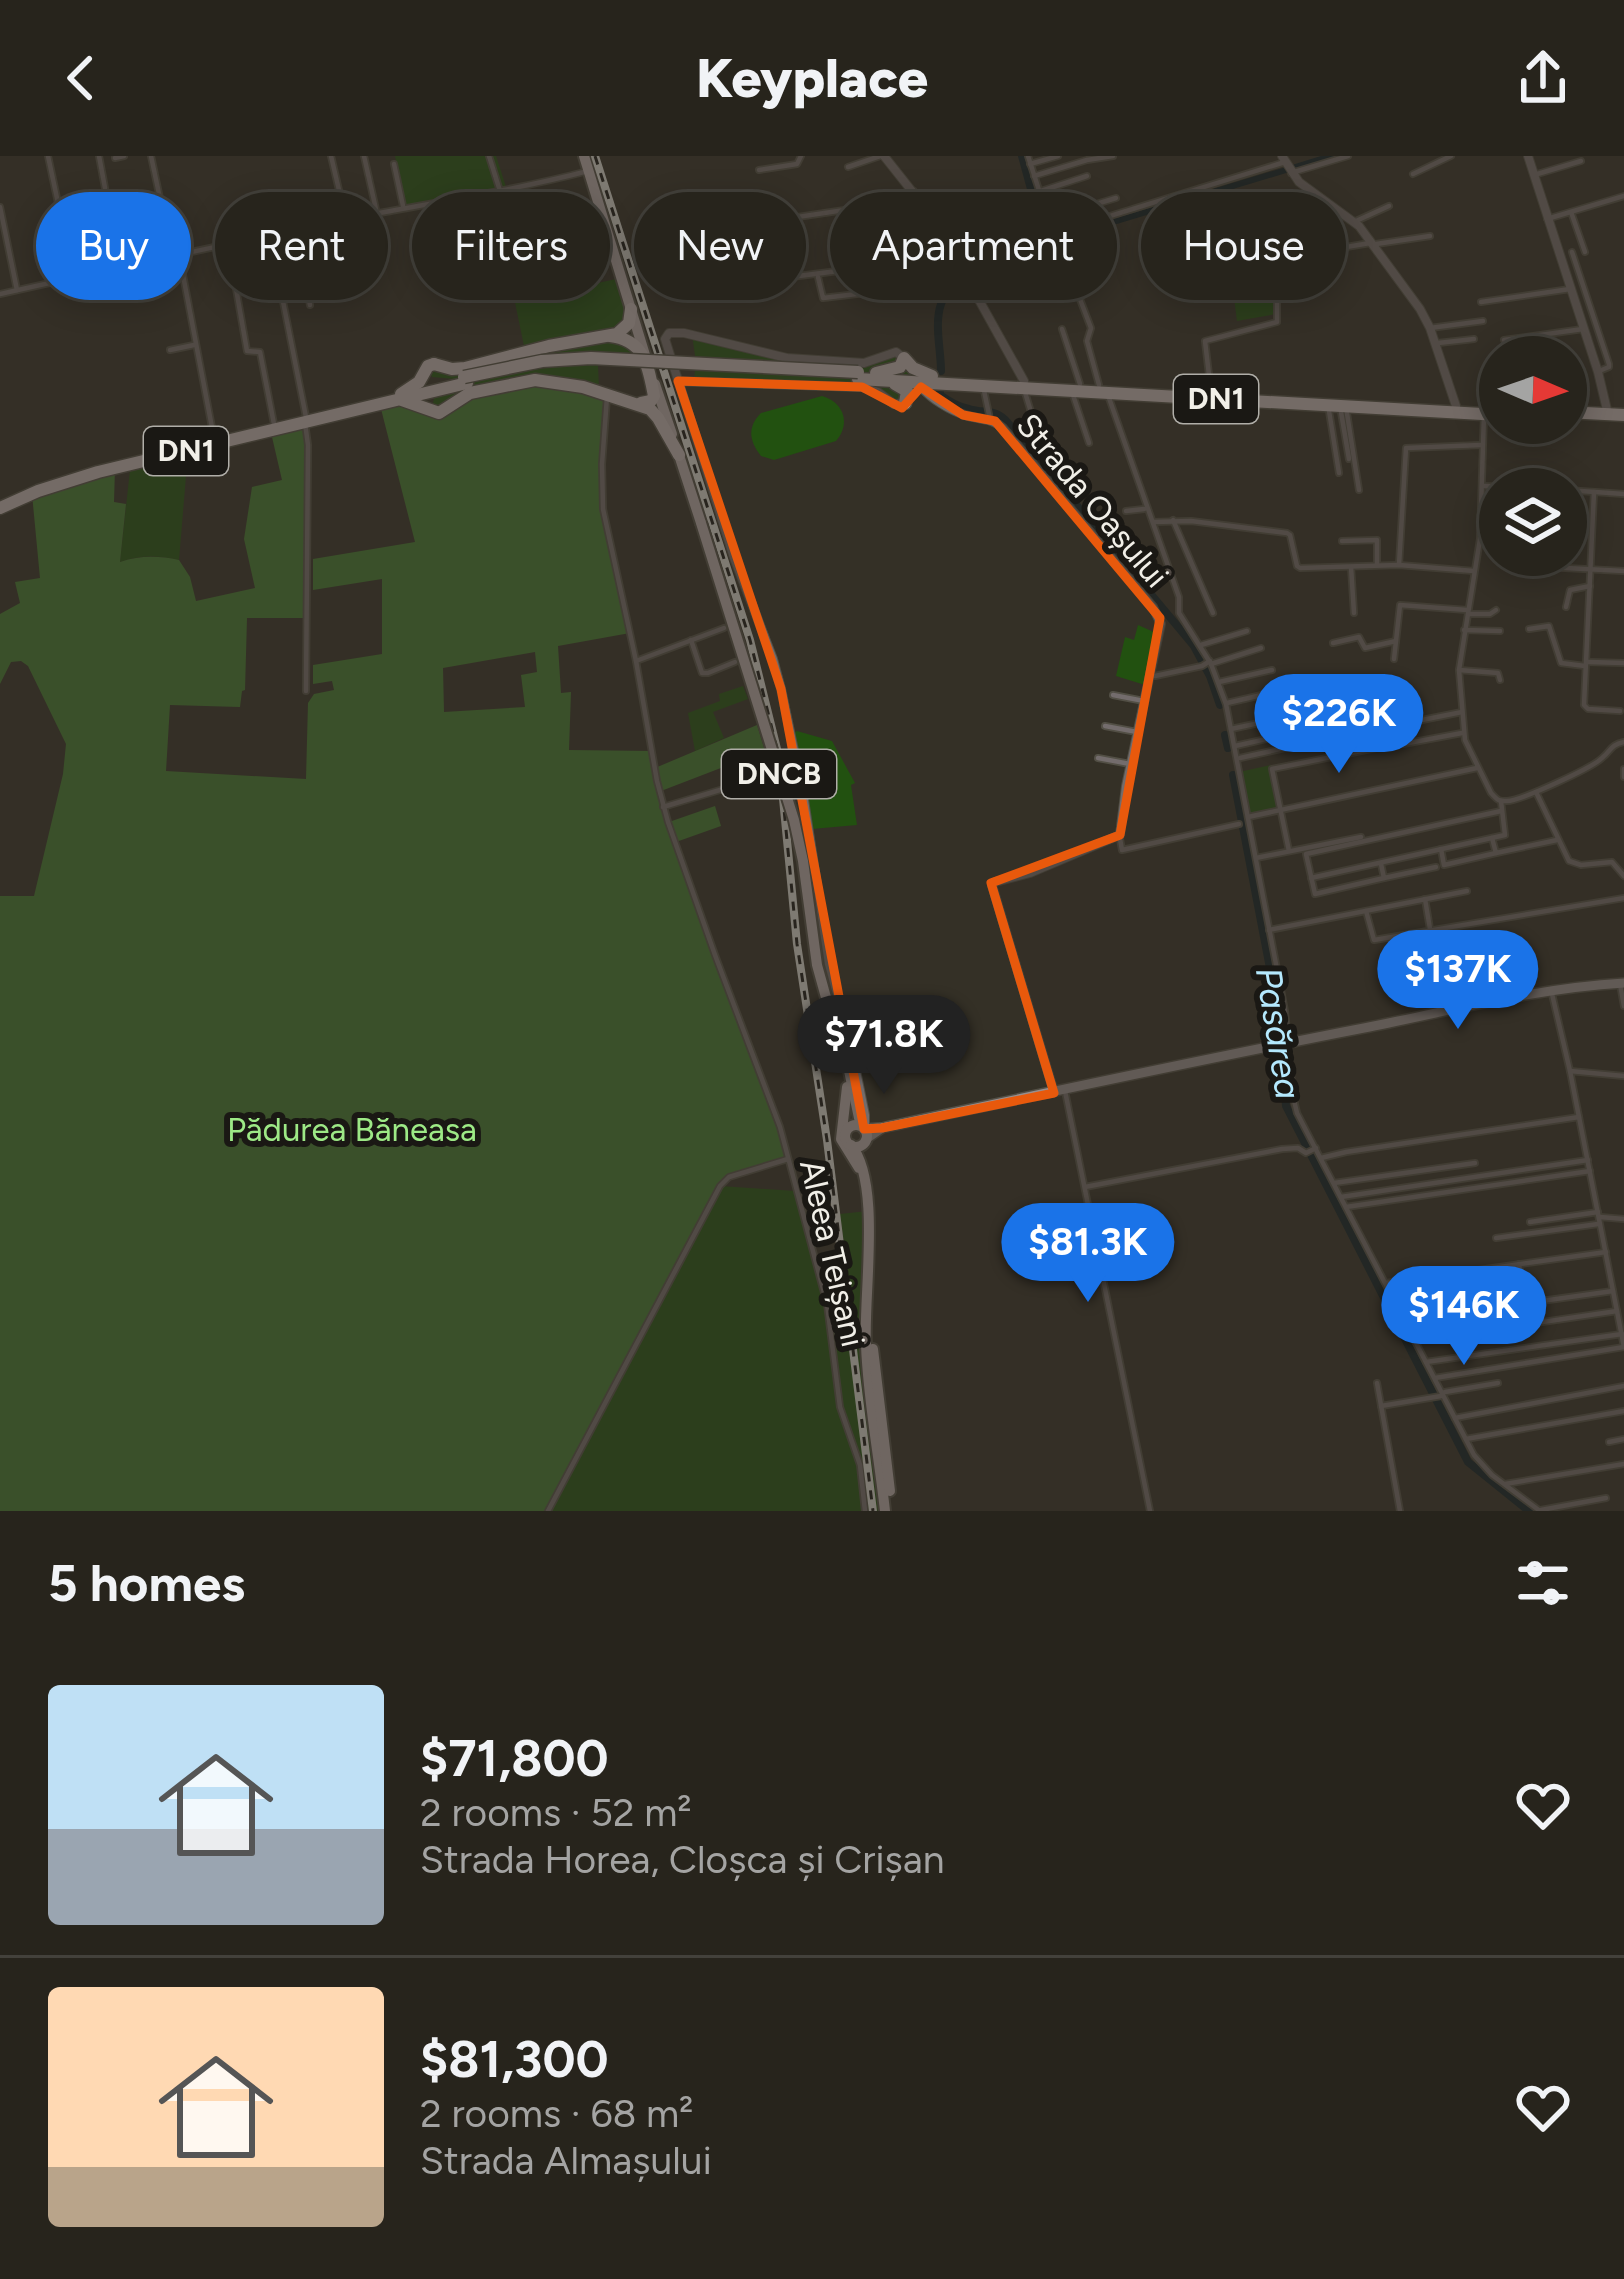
<!DOCTYPE html>
<html lang="en">
<head>
<meta charset="utf-8">
<style>
	body { margin:0; font-family:Figtree,sans-serif; background:#2f2c25; color:#f1f3f6; height:100vh; display:flex; flex-direction:column; font-size:45px; white-space:nowrap }
	* { box-sizing:border-box; margin:0 }
	p { font-size:39px; color:#a4a4a3 }
	.icon { flex:none; width:66px; height:66px; fill:none; stroke:currentColor; stroke-width:2; stroke-linecap:round; stroke-linejoin:round }
	.map { position:relative; height:1355px; overflow:hidden }
	.panel { display:flex; flex-direction:column; background:#27241c; flex:1 }
	.panel>* { flex:none }
	.hud { position:absolute; left:36px; top:36px; width:1554px; height:108px; display:flex; gap:24px }
	.needle { width:78px; rotate:92deg }
	.controls { position:absolute; left:1479px; top:180px; display:grid; gap:24px }
	.controls a { display:grid; place-items:center; width:108px; height:108px; border-radius:50%; background:#27241c; box-shadow:0 6px 30px #0003,0 0 0 3px #43413b; font-size:60px }
	.price { position:absolute; translate:-50% -102px; padding:0 27px; border-radius:42px; background:#1a73e8; color:#fff; font-size:39px; line-height:78px; filter:drop-shadow(0 3px 6px #0008) }
	.price::after { content:''; position:absolute; left:50%; top:72px; width:36px; height:27px; margin-left:-18px; background:inherit; clip-path:polygon(0 0,100% 0,50% 100%) }
	.price.selected { background:#222; color:#fff }
	ul { padding:0; list-style:none }
	li { display:flex; align-items:center; gap:36px; height:300px; padding:0 48px }
	li+li { border-top:3px solid #43413b }
	li span { display:grid; place-items:center; flex:none; width:336px; height:240px; border-radius:12px; color:#555 }
	li>.icon { margin-inline-start:auto }
	span .icon { width:144px; height:144px; fill:#fffc; stroke-width:1 }
	li b { font-size:51px }
	h2 { display:flex; justify-content:space-between; align-items:center; height:144px; padding:0 48px; font-size:51px }
	.pill { padding:0 42px; border-radius:54px; background:#27241c; box-shadow:0 6px 30px #0003,0 0 0 3px #43413b; font-size:42px; line-height:108px }
	.pill.selected { background:#1a73e8; color:#fff }
	header { display:flex; justify-content:space-between; align-items:center; height:156px; padding:0 48px; background:#27241c; font-size:54px; font-weight:800 }
	.map>svg:first-child { display:block }
	.green { fill:#225110 }
	.forest { fill:#41782f; fill-rule:evenodd }
	.lines { fill:none; stroke-linecap:round; stroke-linejoin:round }
	.canal { stroke:#0e1e24; stroke-width:6 }
	.river { stroke:#0e1e24; stroke-width:8 }
	.minor-casing { stroke:#524f45; stroke-width:8 }
	.tertiary-casing { stroke:#524f45; stroke-width:10 }
	.secondary-casing { stroke:#524f45; stroke-width:12 }
	.primary-casing { stroke:#524f45; stroke-width:14 }
	.trunk-casing { stroke:#524f45; stroke-width:15 }
	.minor { stroke:#736c6c; stroke-width:4.5 }
	.tertiary { stroke:#736c6c; stroke-width:8 }
	.secondary { stroke:#988e8e; stroke-width:9 }
	.primary { stroke:#b5a8a8; stroke-width:10 }
	.trunk { stroke:#c2b4b4; stroke-width:12 }
	.rail-casing { stroke:#d7d5ce; stroke-width:8 }
	.rail { stroke:#1a1814; stroke-width:3; stroke-dasharray:9; stroke-linecap:butt }
	.primary-bridge-casing { stroke:#524f45; stroke-width:14; stroke-linecap:butt }
	.trunk-bridge-casing { stroke:#524f45; stroke-width:15; stroke-linecap:butt }
	.primary-bridge { stroke:#b5a8a8; stroke-width:10 }
	.trunk-bridge { stroke:#c2b4b4; stroke-width:12 }
	.marked { fill:none; stroke:#e8590c; stroke-width:9; stroke-linejoin:round }
	.labels { text-anchor:middle; stroke-width:12; stroke-linejoin:round; paint-order:stroke }
	.shield { fill:#1a1814; stroke:#b0aea8; stroke-width:3 }
	.shield-label { font-size:30px; font-weight:bold; fill:#f1efe8 }
	.street-label { font-size:33px; fill:#f1efe8; stroke:#1a1814 }
	.park-label { font-size:33px; fill:#9de986; stroke:#1a1814 }
	.water-label { font-size:36px; font-style:italic; fill:#b4e8fd; stroke:#1a1814 }
</style>
</head>
<body>
<header><svg class="icon" aria-label="back" viewBox="0 0 24 24"><path d="M15 5l-7 7 7 7"/></svg>Keyplace<svg class="icon" aria-label="share" viewBox="0 0 24 24"><path d="M12 15V3M7 8l5-5 5 5M5 13v7h14v-7"/></svg></header>
<div class="map">
<svg width="1624" height="1355" viewBox="0 0 1624 1355">
	<rect width="100%" height="100%" fill="#343026"/>
	<g class="green">
		<polygon points="395,0 496,0 507,34 523,109 563,103 570,133 621,122 631,153 621,184 642,204 512,210 455,223 432,221 429,214 452,213 525,195 494,44 465,49 464,41 407,52"/>
		<polygon points="1265,51 1276,158 1237,165 1228,94 1256,89 1250,53"/>
		<polygon points="692,178 769,199 864,207 892,197 932,220 696,207"/>
		<path d="M572,209h26l1,24 -163,19 -3,-5 2,-8c45,-17 90,-25 137,-30z"/>
		<polygon points="695,214 876,224 903,231 899,249 872,233 694,225"/>
		<path d="M822,240c22,6 29,28 14,45l-62,19 -13,-4c-12,-15 -14,-29 0,-43z"/>
		<path d="M219,296l4,1 3,10 -2,6 -3,-3 -25,6 -2,-4 -3,1 1,5 -6,2 -7,84c-21,-5 -39,-5 -59,2l10,-92z"/>
		<polygon points="1138,469 1156,477 1145,529 1116,520 1125,481 1134,484"/>
		<polygon points="743,530 748,543 713,556 724,582 695,595 688,557 720,545 719,538"/>
		<polygon points="797,575 832,585 855,627 851,629 857,669 812,673 793,577"/>
		<polygon points="1271,609 1281,655 1248,661 1239,616"/>
		<polygon points="720,1030 795,1035 827,1148 851,1141 840,1058 868,1055 866,1169 885,1355 865,1355 861,1310 857,1309 862,1355 548,1355"/>
	</g>
	<path class="forest" d="M521,227l86,11 -5,102 28,137 -72,13 3,47 10,-1 -2,58 83,1 3,17 102,-43 8,26 -104,40 8,31 46,-16 6,20 -45,16 104,285 8,32 -64,21 -176,331h-548v-615h34l29,-122 3,-30 -38,-78 -7,-5 -10,1 -11,22v-70l20,-11 -5,-21 25,-4 -8,-84 83,-26 -1,34 12,2 -6,58c21,-7 39,-6 59,-2l11,17 6,24 59,-13 -11,-49 8,-52 30,-7 -10,-43 31,-8 3,16 -1,173h-58l-2,72 -3,1 -2,16 -70,-2 -4,66 140,8 2,-76 6,-9 20,-4 -2,-9 -19,3v-19l69,-11v-75l-69,11v-31l102,-17 -35,-137 20,-5 34,12 28,-15zM535,496l2,20 -16,3 4,32 -81,5 -1,-44z"/>
	<g class="lines">
		<g class="canal">
			<polyline points="1292,12 1331,0"/>
			<polyline points="1057,83 1286,14"/>
			<polyline points="1046,86 1051,85"/>
		</g>
		<g class="river">
			<polyline points="1022,0 1043,77"/>
			<path d="M941,215c0,-21 -7,-47 0,-67 10,-30 76,-50 105,-62l-1,-3"/>
			<path d="M940,231v8c9,6 18,12 29,14 17,5 26,-1 39,14l186,223 16,30 10,29"/>
			<polyline points="1225,579 1228,592"/>
			<polyline points="1233,619 1279,859 1286,950 1468,1306 1529,1355"/>
		</g>
		<defs>
			<g id="minor">
				<polyline points="48,0 74,122"/>
				<polyline points="99,0 105,32"/>
				<polyline points="151,0 172,99"/>
				<polyline points="331,0 346,64"/>
				<polyline points="364,0 377,58"/>
				<polyline points="489,0 500,35"/>
				<polyline points="1028,0 1067,121 1078,138 1091,172 1087,185 1099,229"/>
				<polyline points="115,2 124,0"/>
				<polyline points="394,8 403,50"/>
				<polyline points="1030,8 1058,0"/>
				<polyline points="848,11 880,0"/>
				<polyline points="759,14 797,8 801,0"/>
				<polyline points="1291,17 1348,0"/>
				<polyline points="1413,18 1451,0"/>
				<polyline points="1534,19 1581,5"/>
				<polyline points="1034,20 1087,4 1113,0"/>
				<polyline points="1041,35 1087,20"/>
				<polyline points="0,51 17,134"/>
				<polyline points="1571,56 1585,96"/>
				<polyline points="1047,63 1116,42"/>
				<polyline points="1547,63 1624,40"/>
				<polyline points="874,65 927,52"/>
				<polyline points="1356,65 1389,50"/>
				<polyline points="744,69 865,51 914,35"/>
				<polyline points="296,74 310,149"/>
				<polyline points="270,80 306,261"/>
				<polyline points="256,82 264,121"/>
				<polyline points="1376,88 1430,80"/>
				<polyline points="952,92 1018,65"/>
				<polyline points="1572,96 1609,208 1609,211 1599,215"/>
				<polyline points="179,98 214,282"/>
				<polyline points="1287,101 1370,87"/>
				<polyline points="231,104 247,195 260,196 274,268"/>
				<polyline points="965,116 1042,81 1285,6"/>
				<polyline points="818,121 823,142 865,137 870,132 868,113"/>
				<polyline points="759,125 956,100"/>
				<path d="M0,138c117,-26 235,-52 353,-76 78,-15 158,-27 235,-47"/>
				<polyline points="1481,146 1570,133"/>
				<polyline points="1430,172 1483,165"/>
				<polyline points="1062,173 1080,228"/>
				<polyline points="1504,184 1583,173"/>
				<polyline points="1438,187 1474,183"/>
				<polyline points="170,194 194,189"/>
				<polyline points="983,230 990,263"/>
				<polyline points="1024,233 1044,299"/>
				<polyline points="1072,236 1089,287"/>
				<polyline points="1211,236 1205,185 1277,166 1277,140"/>
				<polyline points="607,241 602,308 603,353 636,505 657,625 668,666 715,799 780,971 827,1148 840,1251 860,1309 865,1355"/>
				<polyline points="1109,242 1179,441 1179,457 1211,508 1226,548 1285,855 1293,940 1297,957 1474,1299 1492,1319 1540,1355"/>
				<polyline points="1346,251 1359,334"/>
				<polyline points="1329,255 1339,317"/>
				<polyline points="1341,256 1349,303"/>
				<path d="M1484,258l-4,125 -21,131 6,70 26,53c7,7 6,8 16,8 13,0 85,-33 95,-43 10,-8 8,-13 22,-16"/>
				<polyline points="305,267 308,289 306,535"/>
				<polyline points="1484,330 1544,333"/>
				<polyline points="1566,334 1624,338"/>
				<polyline points="1594,336 1584,549 1588,553 1620,555"/>
				<polyline points="1126,355 1144,353"/>
				<polyline points="1173,364 1213,457"/>
				<polyline points="1153,366 1191,365 1287,377 1290,379 1297,410 1300,412 1399,409 1474,415"/>
				<polyline points="1342,385 1377,384 1377,409"/>
				<polyline points="1545,399 1546,411 1624,415"/>
				<polyline points="1399,409 1406,292 1481,289"/>
				<polyline points="1517,410 1544,410"/>
				<polyline points="1351,411 1354,457"/>
				<polyline points="1566,451 1570,434 1590,430"/>
				<polyline points="1468,458 1490,458 1496,454"/>
				<polyline points="1529,473 1549,470 1561,507 1585,510"/>
				<polyline points="1464,474 1500,475"/>
				<polyline points="691,484 702,517 708,517 735,506"/>
				<polyline points="1333,487 1359,481 1365,492 1396,485"/>
				<polyline points="1201,489 1247,475"/>
				<polyline points="1394,503 1400,449 1467,454"/>
				<polyline points="636,505 724,472"/>
				<polyline points="1588,506 1624,507"/>
				<polyline points="1211,508 1261,492"/>
				<polyline points="1459,514 1498,517 1500,524"/>
				<polyline points="1155,520 1202,510 1210,505"/>
				<polyline points="1219,526 1272,514"/>
				<polyline points="1113,539 1144,545"/>
				<polyline points="1227,547 1327,524"/>
				<polyline points="1105,570 1137,576"/>
				<polyline points="1231,573 1338,550 1375,538"/>
				<polyline points="1403,588 1462,577"/>
				<polyline points="1235,590 1360,562"/>
				<polyline points="1098,602 1130,608"/>
				<polyline points="1240,602 1374,572"/>
				<polyline points="1624,613 1624,621"/>
				<polyline points="1536,636 1569,705 1581,709 1612,706 1624,720"/>
				<polyline points="663,651 760,622"/>
				<polyline points="1248,661 1477,612"/>
				<polyline points="1492,682 1496,697 1557,684"/>
				<polyline points="1120,683 1122,694 1239,668"/>
				<polyline points="1441,693 1444,709 1496,697"/>
				<polyline points="1289,695 1272,613 1391,589 1392,570 1462,556"/>
				<polyline points="1256,702 1361,681"/>
				<polyline points="1381,708 1384,722 1436,711"/>
				<polyline points="1311,722 1505,679 1501,645"/>
				<polyline points="1384,722 1315,738 1306,698 1501,655"/>
				<polyline points="1425,743 1430,773"/>
				<polyline points="1366,755 1374,784 1624,742"/>
				<polyline points="1269,774 1467,735"/>
				<polyline points="1620,828 1624,850"/>
				<polyline points="1552,838 1570,915 1624,1191"/>
				<polyline points="1570,915 1624,920"/>
				<polyline points="1065,935 1150,1355"/>
				<polyline points="1321,1002 1346,996 1579,961"/>
				<polyline points="1334,1027 1475,1007"/>
				<polyline points="1085,1031 1282,993 1298,992 1306,997 1316,992"/>
				<polyline points="1341,1041 1588,1004"/>
				<polyline points="1346,1051 1590,1015"/>
				<polyline points="1600,1061 1624,1063"/>
				<polyline points="1530,1066 1598,1056"/>
				<polyline points="1496,1082 1598,1068"/>
				<polyline points="1519,1108 1522,1130"/>
				<polyline points="1386,1127 1606,1096"/>
				<polyline points="1405,1164 1613,1135"/>
				<polyline points="1415,1185 1617,1155"/>
				<polyline points="1426,1206 1622,1178"/>
				<polyline points="1435,1222 1624,1191"/>
				<polyline points="1377,1227 1400,1355"/>
				<polyline points="1445,1236 1498,1227"/>
				<polyline points="1381,1250 1441,1240"/>
				<polyline points="1455,1262 1624,1230"/>
				<polyline points="1466,1283 1624,1255"/>
				<polyline points="1609,1286 1624,1283"/>
				<polyline points="1505,1328 1624,1308"/>
				<polyline points="1541,1354 1606,1342"/>
				<polyline points="548,1355 720,1030 729,1021 788,1003"/>
			</g>
			<g id="tertiary">
				<polyline points="884,0 934,63 1024,225"/>
				<polyline points="1282,0 1299,26 1359,70 1420,153 1430,172 1456,250"/>
				<polyline points="1528,0 1598,216 1608,258"/>
				<polyline points="678,225 862,231 878,236 894,248 905,247"/>
				<path d="M921,231c11,12 28,23 44,28 15,5 26,2 38,13l150,179 8,17 -35,162 -6,49 -90,38 -35,9 -3,3 62,207"/>
				<polyline points="865,971 865,959 851,890 829,808 803,637 781,533 773,503 734,402 665,183 669,177 684,177 787,202 864,207 896,196 904,202"/>
			</g>
			<g id="secondary">
				<path d="M864,973l18,-1c160,-34 321,-69 482,-100 85,-17 173,-40 260,-45"/>
				<polyline points="866,983 882,972"/>
			</g>
			<g id="primary">
				<polyline points="584,0 645,199"/>
				<polyline points="655,228 672,278"/>
				<polyline points="678,296 701,367"/>
				<polyline points="840,872 859,962 864,973"/>
				<polyline points="847,931 841,983 859,1012"/>
				<circle cx="856" cy="980" r="11"/>
				<path d="M851,989c31,38 12,151 15,200 2,55 13,111 19,166"/>
				<polyline points="873,1193 890,1335"/>
			</g>
			<g id="trunk">
				<path d="M610,180c35,4 38,30 44,60l-3,5 -10,2"/>
				<polyline points="434,208 452,213 465,212 549,190 617,178 629,167 631,153"/>
				<polyline points="876,217 900,211 904,202 913,212 932,220"/>
				<polyline points="858,223 1500,259"/>
				<polyline points="895,228 907,235 905,247"/>
				<polyline points="401,238 419,226 428,210 434,208"/>
				<polyline points="402,244 439,257 470,237 535,224 583,231 650,253 658,262 679,299"/>
				<polyline points="1566,256 1624,259"/>
				<polyline points="0,352 38,335 98,316 467,227"/>
			</g>
		</defs>
		<use href="#minor" class="minor-casing"/>
		<use href="#tertiary" class="tertiary-casing"/>
		<use href="#secondary" class="secondary-casing"/>
		<use href="#primary" class="primary-casing"/>
		<use href="#trunk" class="trunk-casing"/>
		<use href="#minor" class="minor"/>
		<use href="#tertiary" class="tertiary"/>
		<use href="#secondary" class="secondary"/>
		<use href="#primary" class="primary"/>
		<use href="#trunk" class="trunk"/>
		<defs>
			<polyline id="rail" points="595,0 750,484 779,601 797,788 827,984 873,1355"/>
		</defs>
		<use href="#rail" class="rail-casing"/>
		<use href="#rail" class="rail"/>
		<defs>
			<polyline id="primary-bridge" points="701,367 794,664 803,705 817,809 835,874"/>
			<polyline id="trunk-bridge" points="464,221 542,205 591,202 858,216"/>
		</defs>
		<use href="#primary-bridge" class="primary-bridge-casing"/>
		<use href="#trunk-bridge" class="trunk-bridge-casing"/>
		<use href="#primary-bridge" class="primary-bridge"/>
		<use href="#trunk-bridge" class="trunk-bridge"/>
	</g>
	<path d="M0 0H1624V1355H0ZM678,225l184,6 40,21 19,-21 42,28 32,6 165,197 -40,217 -129,48 63,210 -172,35 -18,1 -83,-440z" fill="#343026" fill-opacity=".55" fill-rule="evenodd"/>
	<path class="marked" d="M678,225l184,6 40,21 19,-21 42,28 32,6 165,197 -40,217 -129,48 63,210 -172,35 -18,1 -83,-440z"/>
	<g class="labels">
		<g class="shield">
			<rect x="1174" y="219" width="84" height="48" rx="9"/>
			<rect x="144" y="271" width="84" height="48" rx="9"/>
			<rect x="722" y="594" width="114" height="48" rx="9"/>
		</g>
		<g class="shield-label">
			<text x="1216" y="253">DN1</text>
			<text x="186" y="305">DN1</text>
			<text x="779" y="628">DNCB</text>
		</g>
		<g class="street-label">
			<text transform="translate(1093 344) rotate(50)" y="12">Strada Oașului</text>
			<text transform="translate(833 1097) rotate(77)" y="12">Aleea Teișani</text>
		</g>
		<g class="park-label">
			<text x="352" y="985">Pădurea Băneasa</text>
		</g>
		<g class="water-label">
			<text transform="translate(1279 877) rotate(81)" y="13">Pasărea</text>
		</g>
	</g>
</svg>
<div class="controls">
<a><svg class="needle" viewBox="-14 -14 28 28"><path d="M0-13l5 13h-10z" fill="#e53935"/><path d="M0 13l5-13h-10z" fill="#a4a4a3"/></svg></a>
<a><svg class="icon" aria-label="layers" viewBox="0 0 24 24"><path d="M12 4l9 5-9 5-9-5zM3 14l9 5 9-5"/></svg></a>
</div>
<b class="price" style="left:1339px;top:620px">$226K</b>
<b class="price" style="left:1458px;top:876px">$137K</b>
<b class="price selected" style="left:884px;top:941px">$71.8K</b>
<b class="price" style="left:1088px;top:1149px">$81.3K</b>
<b class="price" style="left:1464px;top:1212px">$146K</b>
<div class="hud">
<a class="pill selected">Buy</a>
<a class="pill">Rent</a>
<a class="pill">Filters</a>
<a class="pill">New</a>
<a class="pill">Apartment</a>
<a class="pill">House</a>
</div>
</div>
<section class="panel">
<h2>5 homes<svg class="icon" aria-label="filters" viewBox="0 0 24 24"><path d="M4 7h16M4 17h16"/><circle cx="9" cy="7" r="2"/><circle cx="15" cy="17" r="2"/></svg></h2>
<ul>
<li><span style="background:linear-gradient(#bfe0f5 60%,#9aa5b1 0)"><svg class="icon" aria-label="home" viewBox="0 0 24 24"><path d="M3 11l9-7 9 7M6 9v11h12V9"/></svg></span><div><b>$71,800</b><p>2 rooms · 52 m²</p><p>Strada Horea, Cloșca și Crișan</p></div><svg class="icon" aria-label="heart" viewBox="0 0 24 24"><path d="M12 20l-8-8c-3-5 5-10 8-4 3-6 11-1 8 4z"/></svg></li>
<li><span style="background:linear-gradient(#ffd9b3 75%,#b9a48a 0)"><svg class="icon" aria-label="home" viewBox="0 0 24 24"><path d="M3 11l9-7 9 7M6 9v11h12V9"/></svg></span><div><b>$81,300</b><p>2 rooms · 68 m²</p><p>Strada Almașului</p></div><svg class="icon" aria-label="heart" viewBox="0 0 24 24"><path d="M12 20l-8-8c-3-5 5-10 8-4 3-6 11-1 8 4z"/></svg></li>
</ul>
</section>
</body>
</html>
